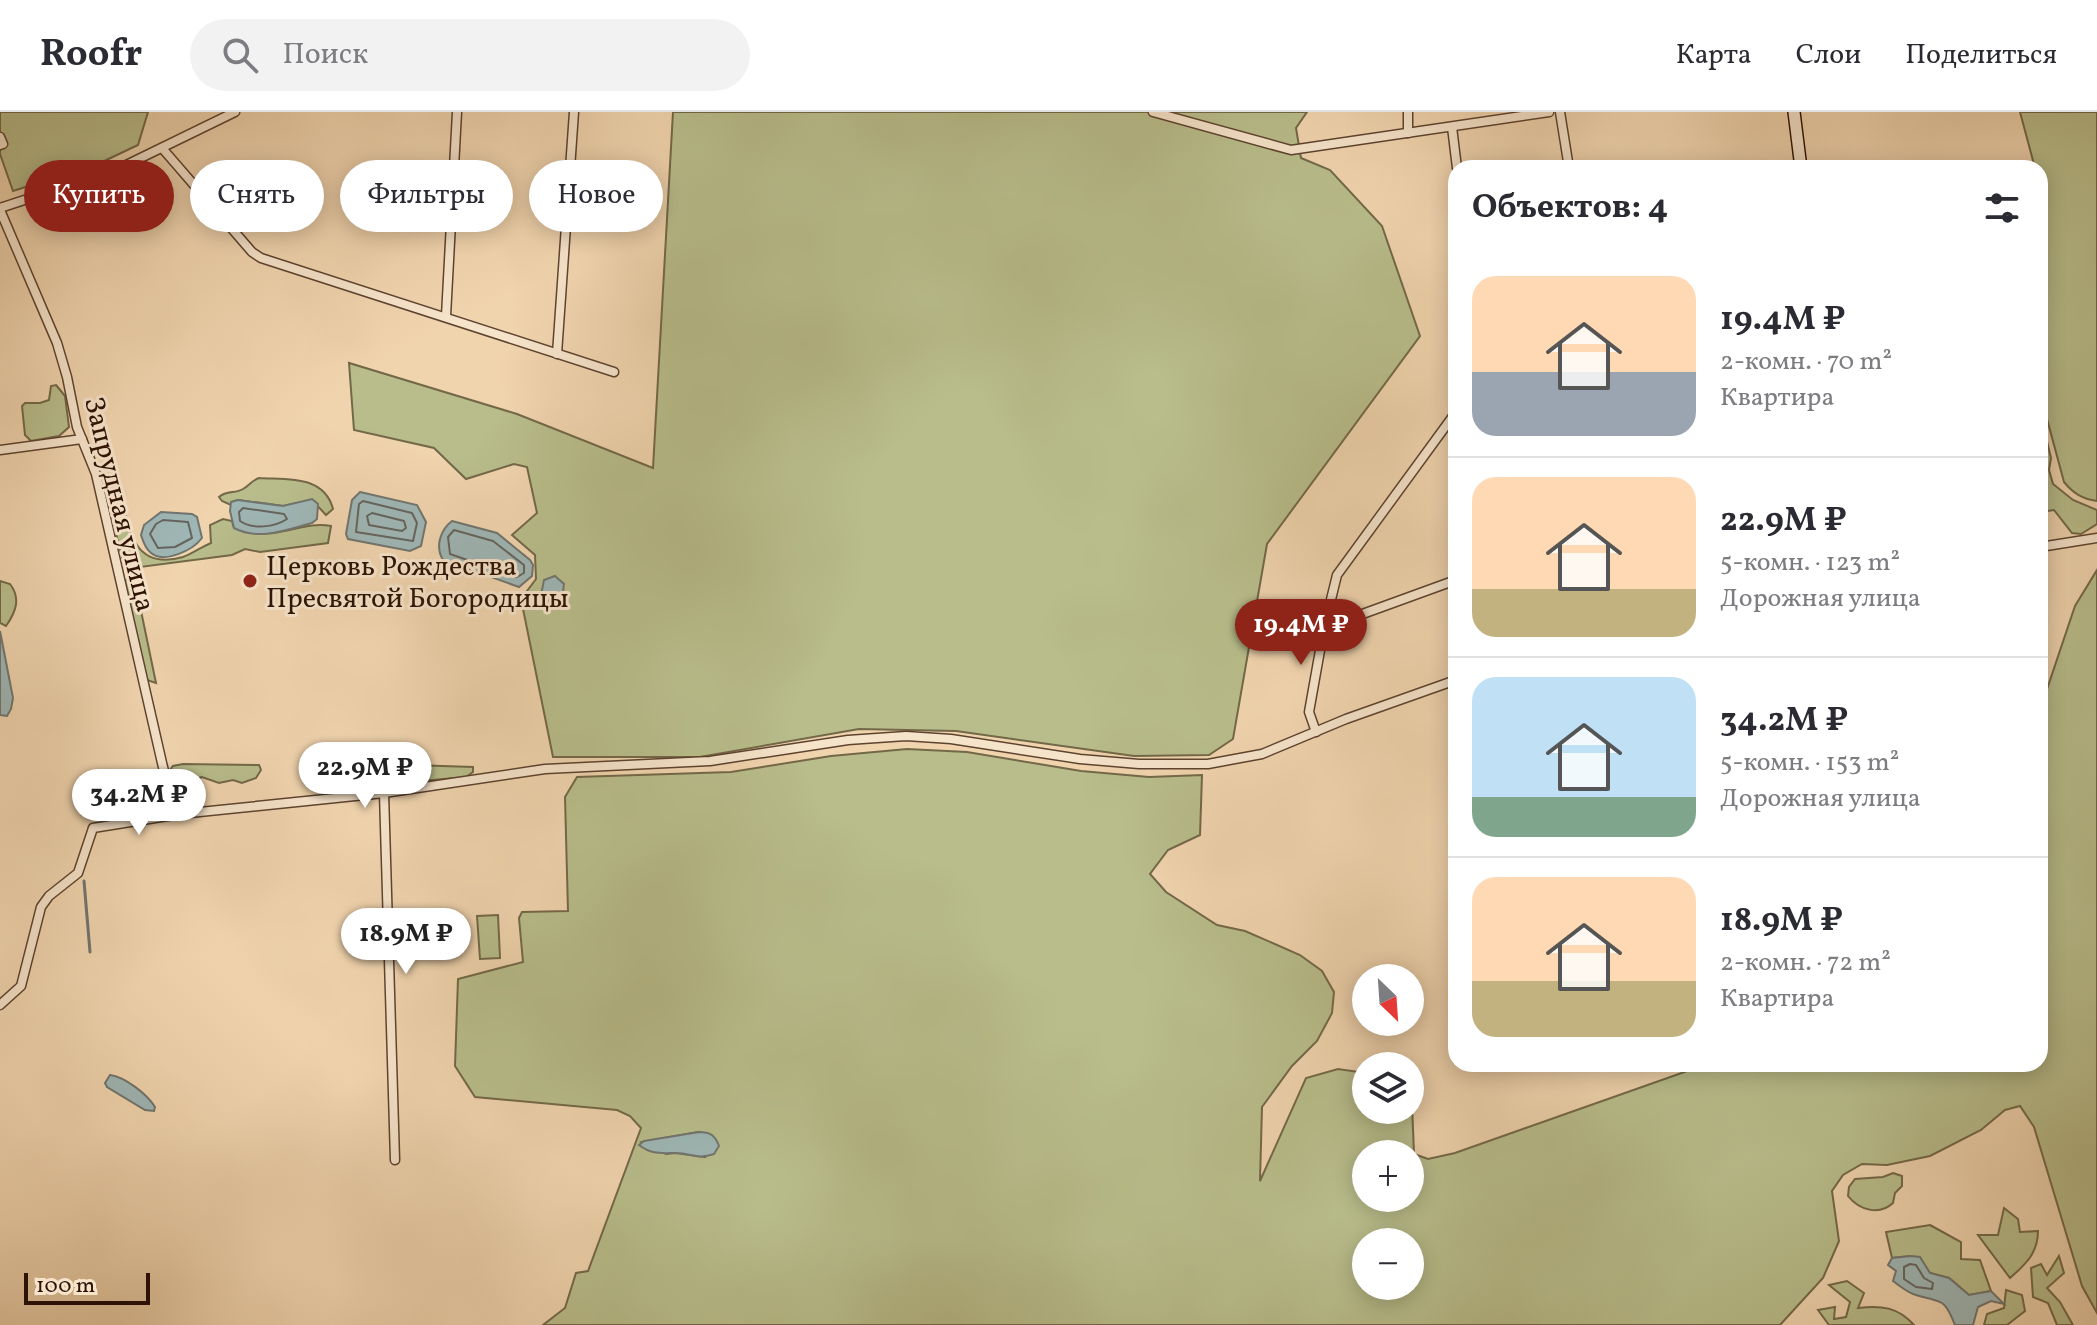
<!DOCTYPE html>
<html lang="ru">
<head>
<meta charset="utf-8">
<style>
	body { margin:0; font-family:Vollkorn,serif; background:#f2f2f3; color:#2b2b33; height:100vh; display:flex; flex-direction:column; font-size:30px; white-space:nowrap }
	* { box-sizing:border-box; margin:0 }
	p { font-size:26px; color:#7c7c81 }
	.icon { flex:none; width:44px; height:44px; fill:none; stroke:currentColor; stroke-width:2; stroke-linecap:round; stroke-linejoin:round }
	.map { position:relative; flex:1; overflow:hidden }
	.panel { position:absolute; left:1448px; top:48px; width:600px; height:912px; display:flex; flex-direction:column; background:#fff; border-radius:24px; box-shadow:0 4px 20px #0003 }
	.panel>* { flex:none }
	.hud { position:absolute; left:24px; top:48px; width:760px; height:72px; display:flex; gap:16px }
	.needle { width:52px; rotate:155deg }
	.controls { position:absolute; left:1352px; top:852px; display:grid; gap:16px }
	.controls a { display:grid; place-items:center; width:72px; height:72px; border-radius:50%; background:#fff; box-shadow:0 4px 20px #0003; font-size:40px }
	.scale { position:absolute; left:24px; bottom:20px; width:126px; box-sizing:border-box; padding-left:8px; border:4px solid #2e1305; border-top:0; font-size:22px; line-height:28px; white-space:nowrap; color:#2e1305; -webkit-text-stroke:6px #f5e3ca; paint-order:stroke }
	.price { position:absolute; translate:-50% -68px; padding:0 18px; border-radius:28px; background:#fff; color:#222; font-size:26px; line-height:52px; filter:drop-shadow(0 2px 4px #0008) }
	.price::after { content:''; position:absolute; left:50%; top:48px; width:24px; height:18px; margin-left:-12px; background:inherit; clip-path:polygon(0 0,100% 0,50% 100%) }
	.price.current { background:#8f2418; color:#fff }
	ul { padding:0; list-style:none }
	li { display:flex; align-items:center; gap:24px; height:200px; padding:0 24px }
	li+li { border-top:2px solid #e1e1e2 }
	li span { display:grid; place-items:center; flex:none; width:224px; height:160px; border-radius:24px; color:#555 }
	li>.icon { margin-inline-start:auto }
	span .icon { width:96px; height:96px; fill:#fffc; stroke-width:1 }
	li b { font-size:34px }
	h2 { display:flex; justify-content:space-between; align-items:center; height:96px; padding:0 24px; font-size:34px }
	.chip { padding:0 28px; border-radius:36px; background:#fff; box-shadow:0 4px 20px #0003; font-size:28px; line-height:72px }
	.chip.current { background:#8f2418; color:#fff }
	header { display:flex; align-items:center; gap:48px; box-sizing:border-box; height:112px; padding:0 40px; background:#fff; border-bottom:2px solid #e1e1e2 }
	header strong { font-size:38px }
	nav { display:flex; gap:44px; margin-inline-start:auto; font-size:28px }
	.search { width:560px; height:72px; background:#f2f2f3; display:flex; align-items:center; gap:20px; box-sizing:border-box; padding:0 28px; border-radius:44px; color:#7c7c81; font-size:30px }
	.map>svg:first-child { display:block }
	.green { fill:#b8bd8b; stroke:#736848; stroke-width:2; fill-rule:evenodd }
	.water { fill:#9eb6b5; stroke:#71756f; stroke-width:2 }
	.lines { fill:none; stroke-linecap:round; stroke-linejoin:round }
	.shore { stroke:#66645d; stroke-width:2 }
	.stream { stroke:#71756f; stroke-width:3 }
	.street-casing { stroke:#5e432f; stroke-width:11 }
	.secondary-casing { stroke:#2e1305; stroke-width:14 }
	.street { stroke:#f5e3ca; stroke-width:8 }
	.secondary { stroke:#f5e3ca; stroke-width:11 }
	.poi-dot { fill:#8f2418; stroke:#f5e3ca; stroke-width:3 }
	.labels { text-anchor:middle; stroke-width:6; stroke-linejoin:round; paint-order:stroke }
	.street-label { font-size:28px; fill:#2e1305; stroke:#f5e3ca }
	.poi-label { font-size:28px; fill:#2e1305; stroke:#f5e3ca; text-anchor:start }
</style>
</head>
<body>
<header>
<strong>Roofr</strong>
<div class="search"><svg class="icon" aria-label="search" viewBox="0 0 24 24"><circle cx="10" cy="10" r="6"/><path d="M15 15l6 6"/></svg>Поиск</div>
<nav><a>Карта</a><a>Слои</a><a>Поделиться</a></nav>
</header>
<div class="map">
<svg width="2097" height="1213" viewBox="0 0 2097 1213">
	<rect width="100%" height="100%" fill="#f0d4ae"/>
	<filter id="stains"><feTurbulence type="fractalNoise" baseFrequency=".0025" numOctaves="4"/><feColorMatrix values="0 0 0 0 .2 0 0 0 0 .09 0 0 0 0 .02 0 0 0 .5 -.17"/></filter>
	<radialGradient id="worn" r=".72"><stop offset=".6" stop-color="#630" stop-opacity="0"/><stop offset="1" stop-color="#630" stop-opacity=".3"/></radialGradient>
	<g class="green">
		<polygon points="0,0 148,0 138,33 98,52 13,79 0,42"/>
		<polygon points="673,0 1307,0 1296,16 1301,46 1330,58 1382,114 1420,224 1267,432 1233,627 1209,643 1134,644 956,619 859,617 700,645 553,645 521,487 536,467 535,443 512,423 537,401 527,355 514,352 466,367 434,336 354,318 349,251 517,302 653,356"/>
		<path d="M2020,0h77v389c-15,-2 -24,-8 -33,-19l-24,-89v-151l2,-11 -2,-63h-5z"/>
		<polygon points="56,273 65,284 69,315 59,324 31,329 25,323 22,294 25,291 40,291 49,288 51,274"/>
		<polygon points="2040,300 2051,346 2049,358 2053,372 2073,388 2097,398 2097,412 2081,422 2072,421 2054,398 2040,400"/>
		<path d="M259,366c29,2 65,-3 74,31l-7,6 -14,-15 -29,6 -45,-6 -7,2v3l-9,-4 -3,-4c8,-7 16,-3 24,-8 7,-4 8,-8 16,-11z"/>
		<path d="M113,371l7,4c8,38 11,85 63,70 9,-3 18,-10 28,-14l-1,-18 13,-6 9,2 2,7c12,2 27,7 39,5 20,-2 38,-11 58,-7l-3,17 -68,9 -15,-3 -13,6 -107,14 -19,-75 2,-9z"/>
		<path d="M2097,458v743l-15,-27 -48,-159 -14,-21 -15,4 -24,20 -51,26 -43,9 -25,-1 -19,11 -11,16 7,50 -16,37 -43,47h-1237l22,-17 11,-35 12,-2 53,-143 -11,-12 -13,-6 -142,-13 -20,-31 3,-87 65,-17 -4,-44 3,-6 46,-1 -3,-114 12,-20 154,-5 100,-16 76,-7 60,3 114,19 68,6 53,-2 -2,60 -32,15 -18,24 16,18 51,33 28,6 55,24 22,16 12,21 -2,21 -15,28 -25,25 -30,41 -2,74 46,-103 32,-9 28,4v37h44l1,-31 3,75 14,5 27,-6 252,-89h333v-354l35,-104zM699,1020l6,25 -29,-4 -10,1 -24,-12zM1366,1042h44v44h-44zM1366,1130h44v44h-44z"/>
		<polygon points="128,467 133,467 135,470 156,571 147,568 124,469"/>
		<path d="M0,469l10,3c11,14 6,28 -4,42l-6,-3z"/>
		<polygon points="349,651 473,655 473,660 466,665 377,673 363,671 355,674 347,670 347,652"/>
		<path d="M183,652l76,1 2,5 -5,8 -14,5 -9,-3 -14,3 -17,-6c-11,4 -23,7 -31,-3l-1,-4 3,-4z"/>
		<polygon points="498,803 500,846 480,847 477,804"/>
		<path d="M1893,1061l9,3v10l-7,7 -2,10c-14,13 -34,7 -45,-7l1,-9 6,-8 28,-2z"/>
		<path d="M2004,1096l14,11 2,13 18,-1c0,22 -12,33 -28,47l-32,-43h20z"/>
		<polygon points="1930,1113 1961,1130 1961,1147 1980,1148 1991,1179 1969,1183 1949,1166 1930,1161 1911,1144 1892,1146 1886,1120"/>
		<polygon points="2059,1144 2064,1161 2047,1176 2060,1190 2073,1213 2057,1213 2048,1191 2033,1185 2031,1156 2041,1152 2047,1163"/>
		<path d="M1847,1169l17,12 -6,15c23,-3 40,-1 56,17h-85l-11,-15 17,-3 -1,12 12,-2 4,-15 -21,-17z"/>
		<polygon points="2006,1178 2022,1183 2025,1199 2007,1213 1984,1213 1987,1202 2004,1196"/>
	</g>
	<g class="water">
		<polygon points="360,380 417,393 426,410 421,434 410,439 348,427 346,422 352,388"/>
		<path d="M312,387l6,5 -1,15 -5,4c-26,7 -53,18 -78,5l-4,-17 1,-9 7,-2 45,6z"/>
		<path d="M161,400l31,2 5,3 5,21c-9,12 -39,27 -52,14 -5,-4 -7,-11 -9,-17l3,-10z"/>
		<path d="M452,409l45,12 33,27 3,5 -1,11 -13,11 -76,-27c-8,-13 -3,-30 9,-39z"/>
		<polygon points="555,464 564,472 563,480 555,488 544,489 541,483 544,468"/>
		<polygon points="0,519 13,586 11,597 7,604 0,603"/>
		<path d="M420,821h15l5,3 3,13c-9,9 -25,11 -35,4l-2,-9 4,-9z"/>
		<path d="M110,963c15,2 37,19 45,32l-1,4 -9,-1 -38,-23 -2,-4z"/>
		<path d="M699,1020c11,0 16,3 20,14l-5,8c-17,6 -22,-1 -38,-1 -15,0 -24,2 -37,-8l5,-4z"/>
		<path d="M1911,1144l9,1 10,16 19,5 20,17 22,-4 13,13 -13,-3 -13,6 -5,18h-18c-11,-28 -13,-22 -39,-30 -8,-2 -16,-9 -23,-14l3,-10 -8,-6 4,-7z"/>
	</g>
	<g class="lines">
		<g class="shore">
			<polygon points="363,389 412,401 417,411 413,429 356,420 359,392"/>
			<path d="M243,396l41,6 3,5c-12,8 -34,11 -47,2l-1,-9z"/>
			<polygon points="372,401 404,409 406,416 402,419 369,413 367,404"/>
			<polygon points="163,408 188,410 192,426 175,435 158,436 150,422 156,412"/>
			<polygon points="454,418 493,429 524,453 524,461 517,465 450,442 448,425"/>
			<polygon points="1910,1152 1916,1153 1924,1166 1933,1171 1932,1177 1916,1175 1904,1167 1904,1155"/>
		</g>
		<polyline class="stream" points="84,769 90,840"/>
		<defs>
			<g id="street">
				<polyline points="1153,0 1291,38 1549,0"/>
				<polyline points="1408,0 1408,21"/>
				<polyline points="1560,0 1569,56"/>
				<polyline points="1452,15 1457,56"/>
				<polyline points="0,25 3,32 0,33"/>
				<polyline points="162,36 252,140 261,146 614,260"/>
				<polyline points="0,96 116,58 235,0"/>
				<polyline points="0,98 57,231 67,265 77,315 96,362 162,651 169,679 180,702"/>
				<polyline points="446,204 457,0"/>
				<polyline points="557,242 574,0"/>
				<polyline points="1456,300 1337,463 1324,516 1456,468"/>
				<polyline points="0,338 82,327"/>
				<polyline points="2040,435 2097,426"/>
				<polyline points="1316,620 1309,600 1324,516"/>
				<polyline points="384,681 395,1048"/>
				<polyline points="0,893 21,874 41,795 49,784 78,761 93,716 180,702 384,681 545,657 710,649 848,628 906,624 951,627 1080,647 1139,652 1208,652 1262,642 1346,607 1456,568"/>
			</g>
			<polyline id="secondary" points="1794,0 1801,56"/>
		</defs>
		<use href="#street" class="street-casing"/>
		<use href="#secondary" class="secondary-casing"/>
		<use href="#street" class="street"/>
		<use href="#secondary" class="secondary"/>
	</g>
	<circle class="poi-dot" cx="250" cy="469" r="8"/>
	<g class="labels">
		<g class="street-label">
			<text transform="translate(121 392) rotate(76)" y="10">Запрудная улица</text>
		</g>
		<g class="poi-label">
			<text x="266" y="463">Церковь Рождества<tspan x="266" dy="32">Пресвятой Богородицы</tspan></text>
		</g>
	</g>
	<rect width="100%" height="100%" filter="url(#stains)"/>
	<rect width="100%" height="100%" fill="url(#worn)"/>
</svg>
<div class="controls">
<a><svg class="needle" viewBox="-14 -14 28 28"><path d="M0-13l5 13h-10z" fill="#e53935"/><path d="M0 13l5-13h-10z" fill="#7c7c81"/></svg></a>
<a><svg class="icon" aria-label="layers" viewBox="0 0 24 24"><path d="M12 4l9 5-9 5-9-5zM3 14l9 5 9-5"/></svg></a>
<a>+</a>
<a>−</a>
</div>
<div class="scale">100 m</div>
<b class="price current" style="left:1301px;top:555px">19.4M ₽</b>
<b class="price" style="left:365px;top:698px">22.9M ₽</b>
<b class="price" style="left:139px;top:725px">34.2M ₽</b>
<b class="price" style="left:406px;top:864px">18.9M ₽</b>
<div class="hud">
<a class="chip current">Купить</a>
<a class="chip">Снять</a>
<a class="chip">Фильтры</a>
<a class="chip">Новое</a>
</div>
<section class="panel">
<h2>Объектов: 4<svg class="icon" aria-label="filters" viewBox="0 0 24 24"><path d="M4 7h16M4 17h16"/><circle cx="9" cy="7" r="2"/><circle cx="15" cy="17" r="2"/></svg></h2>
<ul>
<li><span style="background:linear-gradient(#ffd9b3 60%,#9aa5b1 0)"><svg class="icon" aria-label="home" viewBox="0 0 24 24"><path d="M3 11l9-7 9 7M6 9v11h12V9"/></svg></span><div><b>19.4M ₽</b><p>2-комн. · 70 m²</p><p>Квартира</p></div></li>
<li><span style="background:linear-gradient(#ffd9b3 70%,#c2b280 0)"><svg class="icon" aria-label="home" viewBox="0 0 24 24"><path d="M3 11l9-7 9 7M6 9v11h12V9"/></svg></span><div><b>22.9M ₽</b><p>5-комн. · 123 m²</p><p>Дорожная улица</p></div></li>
<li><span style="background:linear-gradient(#bfe0f5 75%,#7fa58c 0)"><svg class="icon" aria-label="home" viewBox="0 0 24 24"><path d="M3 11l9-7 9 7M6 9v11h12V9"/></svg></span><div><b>34.2M ₽</b><p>5-комн. · 153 m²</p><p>Дорожная улица</p></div></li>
<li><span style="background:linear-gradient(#ffd9b3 65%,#c2b280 0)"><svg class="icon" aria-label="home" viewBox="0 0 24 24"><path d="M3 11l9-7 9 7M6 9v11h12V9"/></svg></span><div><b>18.9M ₽</b><p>2-комн. · 72 m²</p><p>Квартира</p></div></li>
</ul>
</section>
</div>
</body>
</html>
